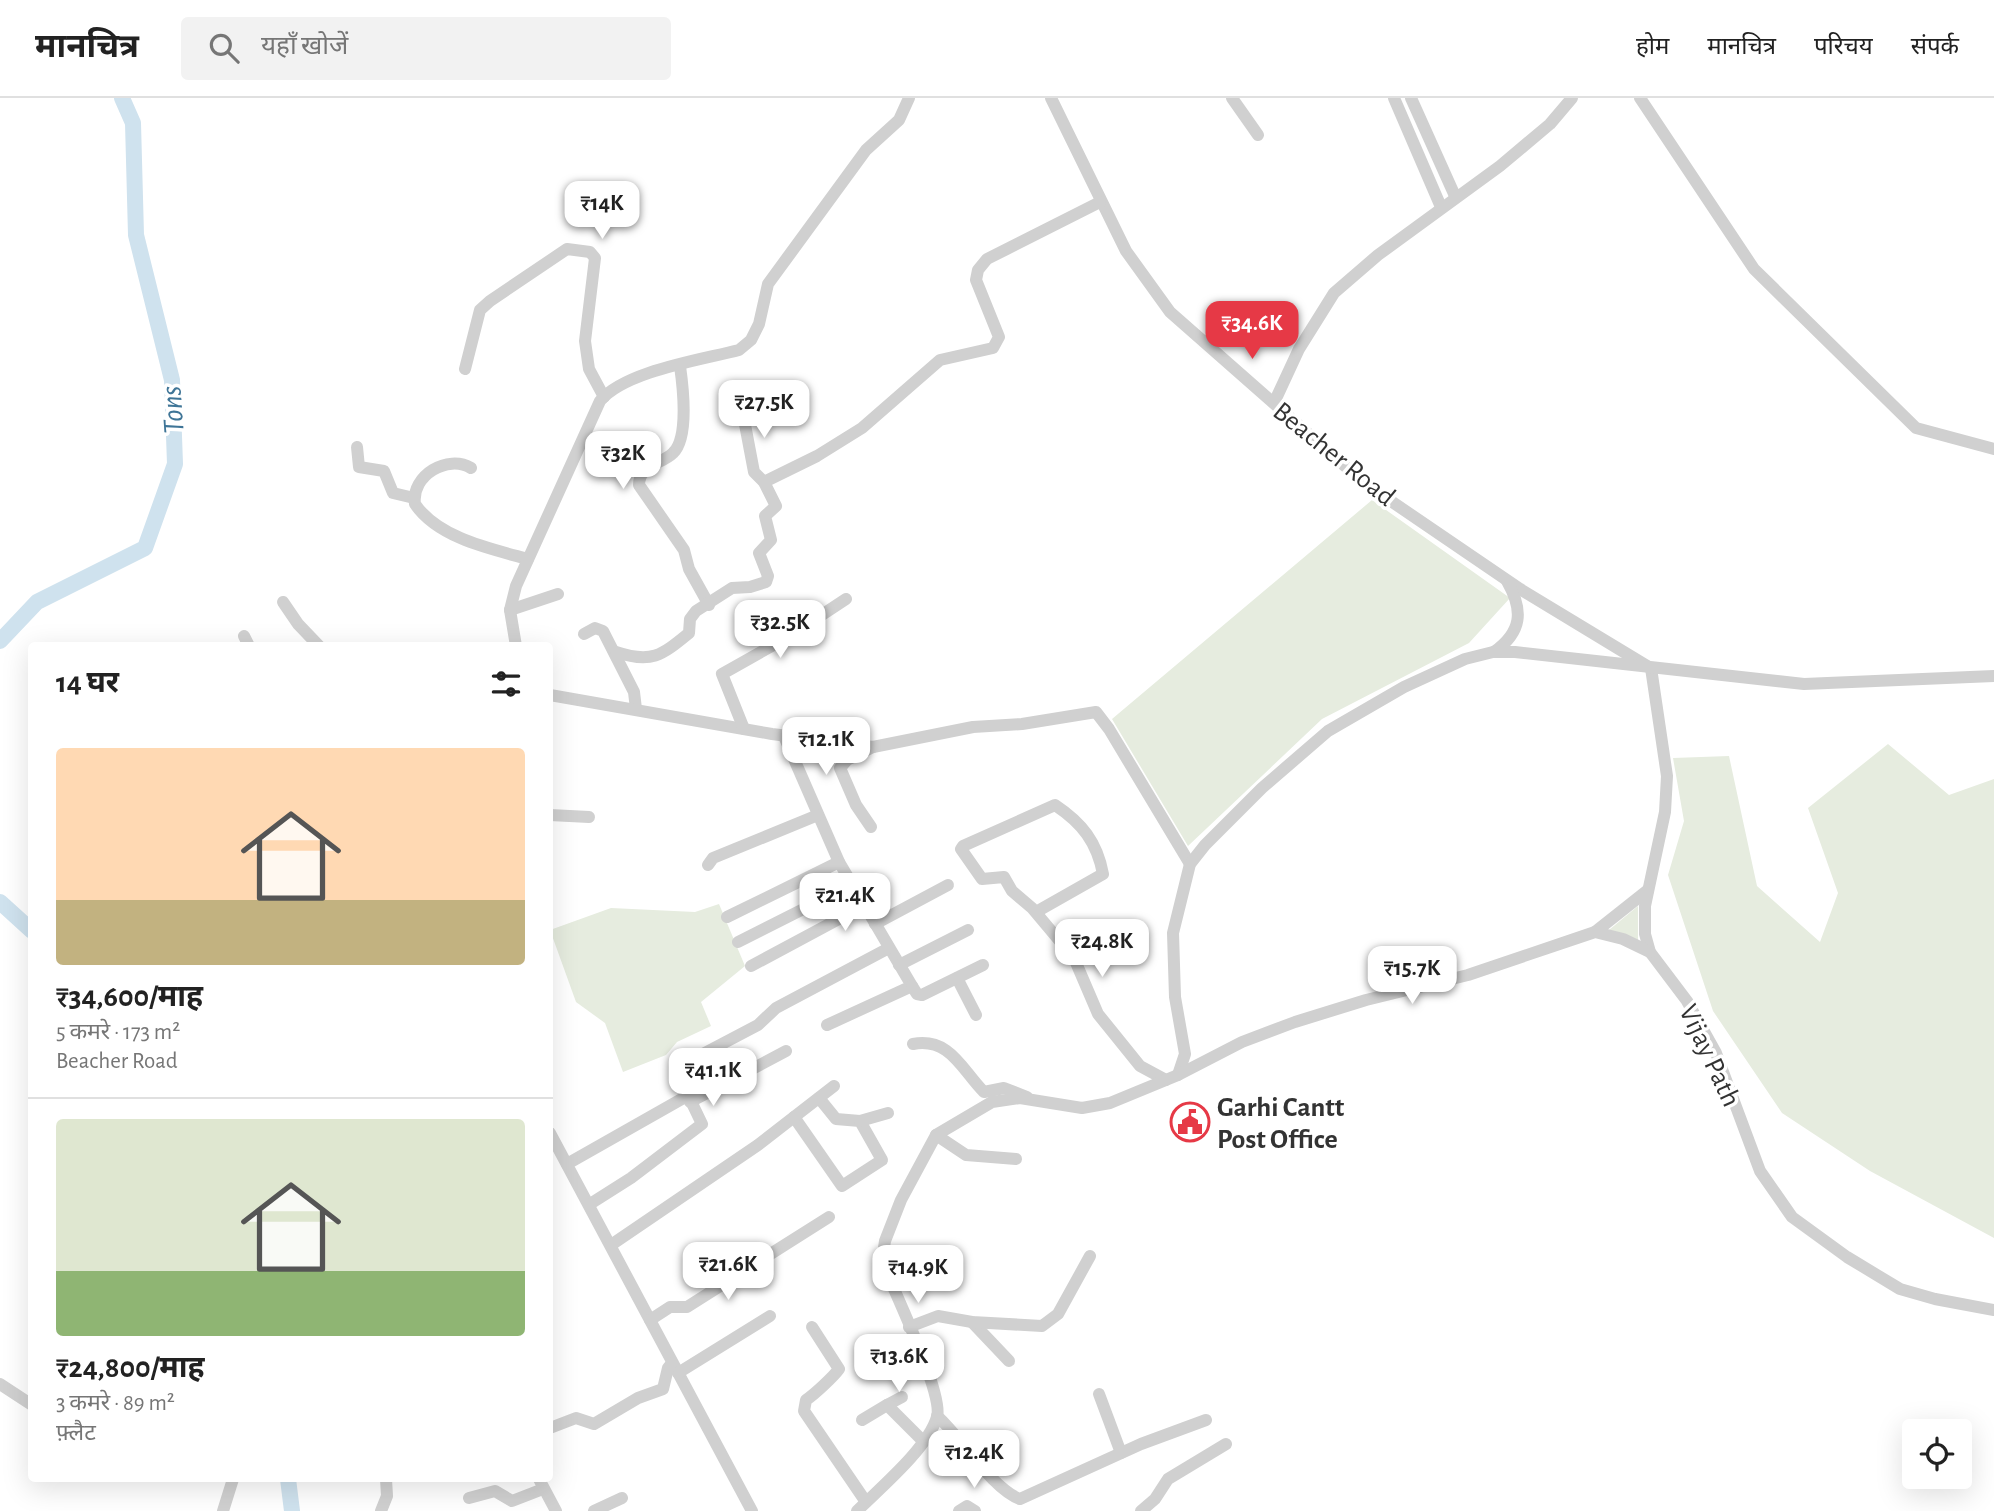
<!DOCTYPE html>
<html lang="hi">
<head>
<meta charset="utf-8">
<style>
	body { margin:0; font-family:"Alegreya Sans","Noto Sans Devanagari",sans-serif; background:#f2f2f2; color:#222; height:100vh; display:flex; flex-direction:column; font-size:26px; white-space:nowrap }
	* { box-sizing:border-box; margin:0 }
	p { font-size:23px; color:#767676 }
	.icon { flex:none; width:38px; height:38px; fill:none; stroke:currentColor; stroke-width:2; stroke-linecap:round; stroke-linejoin:round }
	.map { position:relative; flex:1; overflow:hidden }
	.panel { position:absolute; left:28px; top:544px; width:525px; height:840px; display:flex; flex-direction:column; background:#fff; border-radius:7px; box-shadow:0 7px 28px #0002 }
	.panel>* { flex:none }
	.buttons { position:absolute; left:1902px; top:1321px; display:grid; gap:14px }
	.buttons a { display:grid; place-items:center; width:70px; height:70px; border-radius:7px; background:#fff; box-shadow:0 7px 28px #0002; font-size:35px }
	.price { position:absolute; translate:-50% -60px; padding:0 16px; border-radius:14px; background:#fff; color:#222; font-size:23px; line-height:46px; filter:drop-shadow(0 2px 4px #0008) }
	.price::after { content:''; position:absolute; left:50%; top:42px; width:21px; height:16px; margin-left:-10px; background:inherit; clip-path:polygon(0 0,100% 0,50% 100%) }
	.price.current { background:#e63946; color:#fff }
	ul { padding:0; list-style:none }
	li { display:grid; align-content:center; gap:14px; height:371px; padding:0 28px }
	li+li { border-top:2px solid #e0e0e0 }
	li span { display:grid; place-items:center; height:217px; border-radius:7px; color:#555 }
	li>.icon { margin-inline-start:auto }
	span .icon { width:126px; height:126px; fill:#fffc; stroke-width:1 }
	li b { font-size:30px }
	h2 { display:flex; justify-content:space-between; align-items:center; height:84px; padding:0 28px; font-size:30px }
	header { display:flex; align-items:center; gap:42px; box-sizing:border-box; height:98px; padding:0 35px; background:#fff; border-bottom:2px solid #e0e0e0 }
	header strong { font-size:33px }
	nav { display:flex; gap:38px; margin-inline-start:auto; font-size:24px }
	.search { width:490px; height:63px; background:#f2f2f2; display:flex; align-items:center; gap:18px; box-sizing:border-box; padding:0 24px; border-radius:7px; color:#767676; font-size:26px }
	.map>svg:first-child { display:block }
	.green { fill:#e6ecdf }
	.lines { fill:none; stroke-linecap:round; stroke-linejoin:round }
	.river { stroke:#cfe2ee; stroke-width:16 }
	.minor { stroke:#d0d0d0; stroke-width:12 }
	.labels { text-anchor:middle; stroke-width:7; stroke-linejoin:round; paint-order:stroke }
	.street-label { font-size:28px; fill:#333; stroke:#fff }
	.poi-label { font-size:28px; font-weight:bold; fill:#333; stroke:#fff; text-anchor:start }
	.water-label { font-size:30px; font-style:italic; fill:#3f7597; stroke:#fff }
</style>
</head>
<body>
<header>
<strong>मानचित्र</strong>
<div class="search"><svg class="icon" aria-label="search" viewBox="0 0 24 24"><circle cx="10" cy="10" r="6"/><path d="M15 15l6 6"/></svg>यहाँ खोजें</div>
<nav><a>होम</a><a>मानचित्र</a><a>परिचय</a><a>संपर्क</a></nav>
</header>
<div class="map">
<svg width="1994" height="1413" viewBox="0 0 1994 1413">
	<rect width="100%" height="100%" fill="#fff"/>
	<g class="green">
		<polygon points="1372,402 1510,500 1469,545 1322,621 1188,748 1112,621"/>
		<polygon points="1888,646 1949,697 1994,681 1994,1140 1870,1073 1782,1015 1713,913 1668,777 1684,723 1673,660 1729,658 1757,788 1820,844 1838,795 1808,710"/>
		<polygon points="719,806 745,868 701,904 711,928 677,944 666,957 623,974 605,925 576,904 550,832 611,810 695,814"/>
		<polygon points="1638,808 1638,843 1609,832"/>
	</g>
	<g class="lines">
		<g class="river">
			<polyline points="0,543 37,504 145,450 175,366 172,282 136,137 133,25 122,0"/>
			<polyline points="0,804 32,833"/>
			<polyline points="288,1381 292,1413"/>
		</g>
		<g class="minor">
			<polyline points="1051,0 1126,153 1170,214 1363,384 1520,491 1647,568"/>
			<polyline points="1232,0 1258,37"/>
			<polyline points="1394,0 1441,109"/>
			<polyline points="1411,0 1455,98"/>
			<polyline points="1640,0 1754,171 1916,330 1994,351"/>
			<path d="M680,268c3,21 9,72 -7,87 -11,11 -34,12 -34,32l45,65 5,19 20,36"/>
			<polyline points="465,271 480,212 490,203 567,151 590,154 595,160 585,243 589,271 604,299"/>
			<polyline points="1274,305 1299,251 1334,195 1378,157 1500,68 1550,26 1572,0"/>
			<polyline points="743,316 754,374 764,384"/>
			<polyline points="357,349 359,369 384,373 393,395 414,400"/>
			<path d="M471,370c-23,-14 -60,7 -56,36 23,34 76,45 113,55"/>
			<polyline points="283,504 298,526 319,548"/>
			<polyline points="510,512 558,496"/>
			<polyline points="584,536 595,530 603,533 634,594 636,611"/>
			<polyline points="244,538 249,548"/>
			<path d="M516,548l-6,-36 6,-24 84,-185c25,-30 101,-41 139,-51l12,-10 8,-16 9,-40 98,-134 33,-30 10,-22"/>
			<path d="M616,554c36,12 46,3 73,-19l1,-14 6,-8 36,-23 18,-1 16,-5 2,-6 -9,-23 12,-13 -6,-24 11,-10 -12,-24 53,-26 45,-28 78,-68 53,-12 6,-11 -23,-57 2,-10 9,-11 113,-57"/>
			<path d="M1494,554c28,-20 30,-41 13,-71"/>
			<polyline points="1651,570 1667,678 1665,714 1645,808 1645,836 1650,854 1687,903 1716,955 1760,1073 1792,1119 1847,1159 1900,1191 1935,1201 1994,1212"/>
			<polyline points="550,597 772,636 873,649 973,629 1022,626 1096,614 1109,631 1190,766"/>
			<polyline points="744,631 722,576 793,536 846,501"/>
			<polyline points="784,638 839,764 912,888 827,927"/>
			<polyline points="550,717 589,719"/>
			<polyline points="871,729 856,707 840,670 847,662 873,649"/>
			<polyline points="708,767 713,760 818,717"/>
			<path d="M1036,814l67,-38c-6,-32 -21,-51 -48,-69l-92,41 -2,3 21,30 22,-2 8,14 20,17 42,50 24,56 42,52 26,14"/>
			<polyline points="727,819 839,764"/>
			<polyline points="875,826 948,787"/>
			<polyline points="1595,834 1648,792"/>
			<polyline points="738,844 851,787"/>
			<polyline points="899,867 968,832"/>
			<polyline points="751,868 863,808"/>
			<polyline points="957,880 976,917"/>
			<polyline points="912,888 917,896 922,897 983,867"/>
			<path d="M913,946c37,-7 49,26 71,48l20,-4 23,9"/>
			<polyline points="1178,977 1185,956 1175,899 1173,835 1190,766 1205,747 1262,690 1328,633 1404,589 1465,561 1493,554 1515,554 1804,586 1994,578"/>
			<polyline points="690,1004 786,953"/>
			<polyline points="794,1019 842,1088 882,1062 860,1023 836,1021 819,1000"/>
			<polyline points="860,1023 888,1015"/>
			<polyline points="550,1035 752,1413"/>
			<polyline points="936,1037 966,1057 1016,1061"/>
			<polyline points="567,1066 687,998"/>
			<polyline points="590,1106 631,1080 702,1026 678,976 680,968 758,927 776,910 889,850"/>
			<polyline points="611,1147 758,1047 834,988"/>
			<polyline points="650,1222 670,1209 687,1209 829,1119"/>
			<polyline points="972,1224 1009,1263"/>
			<path d="M812,1229l27,42c-5,7 -24,25 -33,31l-2,11 62,91"/>
			<polyline points="909,1229 938,1218 972,1224 1042,1228 1058,1216 1090,1158"/>
			<polyline points="678,1275 770,1218"/>
			<polyline points="0,1286 32,1307"/>
			<polyline points="1099,1296 1121,1355"/>
			<polyline points="887,1307 902,1299"/>
			<path d="M937,1318c24,21 55,73 83,83l121,-55 65,-24"/>
			<polyline points="862,1322 887,1307 923,1343"/>
			<polyline points="550,1330 576,1320 594,1326 638,1300 663,1291 668,1270 672,1265"/>
			<polyline points="539,1381 556,1413"/>
			<polyline points="469,1400 495,1393 512,1403 543,1391"/>
			<polyline points="223,1413 233,1381"/>
			<polyline points="381,1413 387,1398 386,1381"/>
			<polyline points="594,1413 622,1400"/>
			<path d="M857,1413c23,-23 71,-63 80,-94 7,-23 -44,-128 -55,-156l3,-20 16,-41 35,-65 56,-33 28,-4 62,10 28,-5 68,-28 64,-33 53,-20 71,-22 102,-25 127,-43 28,7 27,13"/>
			<polyline points="959,1413 967,1408 975,1413"/>
			<polyline points="1141,1413 1155,1401 1168,1381 1226,1346"/>
		</g>
	</g>
	<defs>
		<symbol id="civic-ring" viewBox="-11 -11 22 22"><circle r="9.5" fill="#fff" stroke="#e63946" stroke-width="1.5"/><path d="M-.6-6.5H3V-4.5H.6V-3L4-1V1h2V6H-6V1h2V-1L-.6-3ZM-1.2 2.5V6h2.4V2.5Z" fill="#e63946"/></symbol>
	</defs>
	<g fill-rule="evenodd">
		<use href="#civic-ring" x="1168" y="1002" width="44" height="44"/>
	</g>
	<g class="labels">
		<g class="street-label">
			<text transform="translate(1335 355) rotate(39)" y="10">Beacher Road</text>
			<text transform="translate(1711 957) rotate(65)" y="10">Vijay Path</text>
		</g>
		<g class="poi-label">
			<text x="1217" y="1018">Garhi Cantt<tspan x="1217" dy="32">Post Office</tspan></text>
		</g>
		<g class="water-label">
			<text transform="translate(172 312) rotate(-94)" y="10">Tons</text>
		</g>
	</g>
</svg>
<div class="buttons">
<a><svg class="icon" aria-label="locate" viewBox="0 0 24 24"><circle cx="12" cy="12" r="6"/><path d="M12 2v4M12 18v4M2 12h4M18 12h4"/></svg></a>
</div>
<b class="price" style="left:602px;top:143px">₹14K</b>
<b class="price current" style="left:1252px;top:263px">₹34.6K</b>
<b class="price" style="left:764px;top:342px">₹27.5K</b>
<b class="price" style="left:623px;top:393px">₹32K</b>
<b class="price" style="left:780px;top:562px">₹32.5K</b>
<b class="price" style="left:826px;top:679px">₹12.1K</b>
<b class="price" style="left:845px;top:835px">₹21.4K</b>
<b class="price" style="left:1102px;top:881px">₹24.8K</b>
<b class="price" style="left:1412px;top:908px">₹15.7K</b>
<b class="price" style="left:713px;top:1010px">₹41.1K</b>
<b class="price" style="left:728px;top:1204px">₹21.6K</b>
<b class="price" style="left:918px;top:1207px">₹14.9K</b>
<b class="price" style="left:899px;top:1296px">₹13.6K</b>
<b class="price" style="left:974px;top:1392px">₹12.4K</b>
<section class="panel">
<h2>14 घर<svg class="icon" aria-label="filters" viewBox="0 0 24 24"><path d="M4 7h16M4 17h16"/><circle cx="9" cy="7" r="2"/><circle cx="15" cy="17" r="2"/></svg></h2>
<ul>
<li><span style="background:linear-gradient(#ffd9b3 70%,#c2b280 0)"><svg class="icon" aria-label="home" viewBox="0 0 24 24"><path d="M3 11l9-7 9 7M6 9v11h12V9"/></svg></span><div><b>₹34,600/माह</b><p>5 कमरे · 173 m²</p><p>Beacher Road</p></div></li>
<li><span style="background:linear-gradient(#dfe7d0 70%,#8fb573 0)"><svg class="icon" aria-label="home" viewBox="0 0 24 24"><path d="M3 11l9-7 9 7M6 9v11h12V9"/></svg></span><div><b>₹24,800/माह</b><p>3 कमरे · 89 m²</p><p>फ़्लैट</p></div></li>
</ul>
</section>
</div>
</body>
</html>
